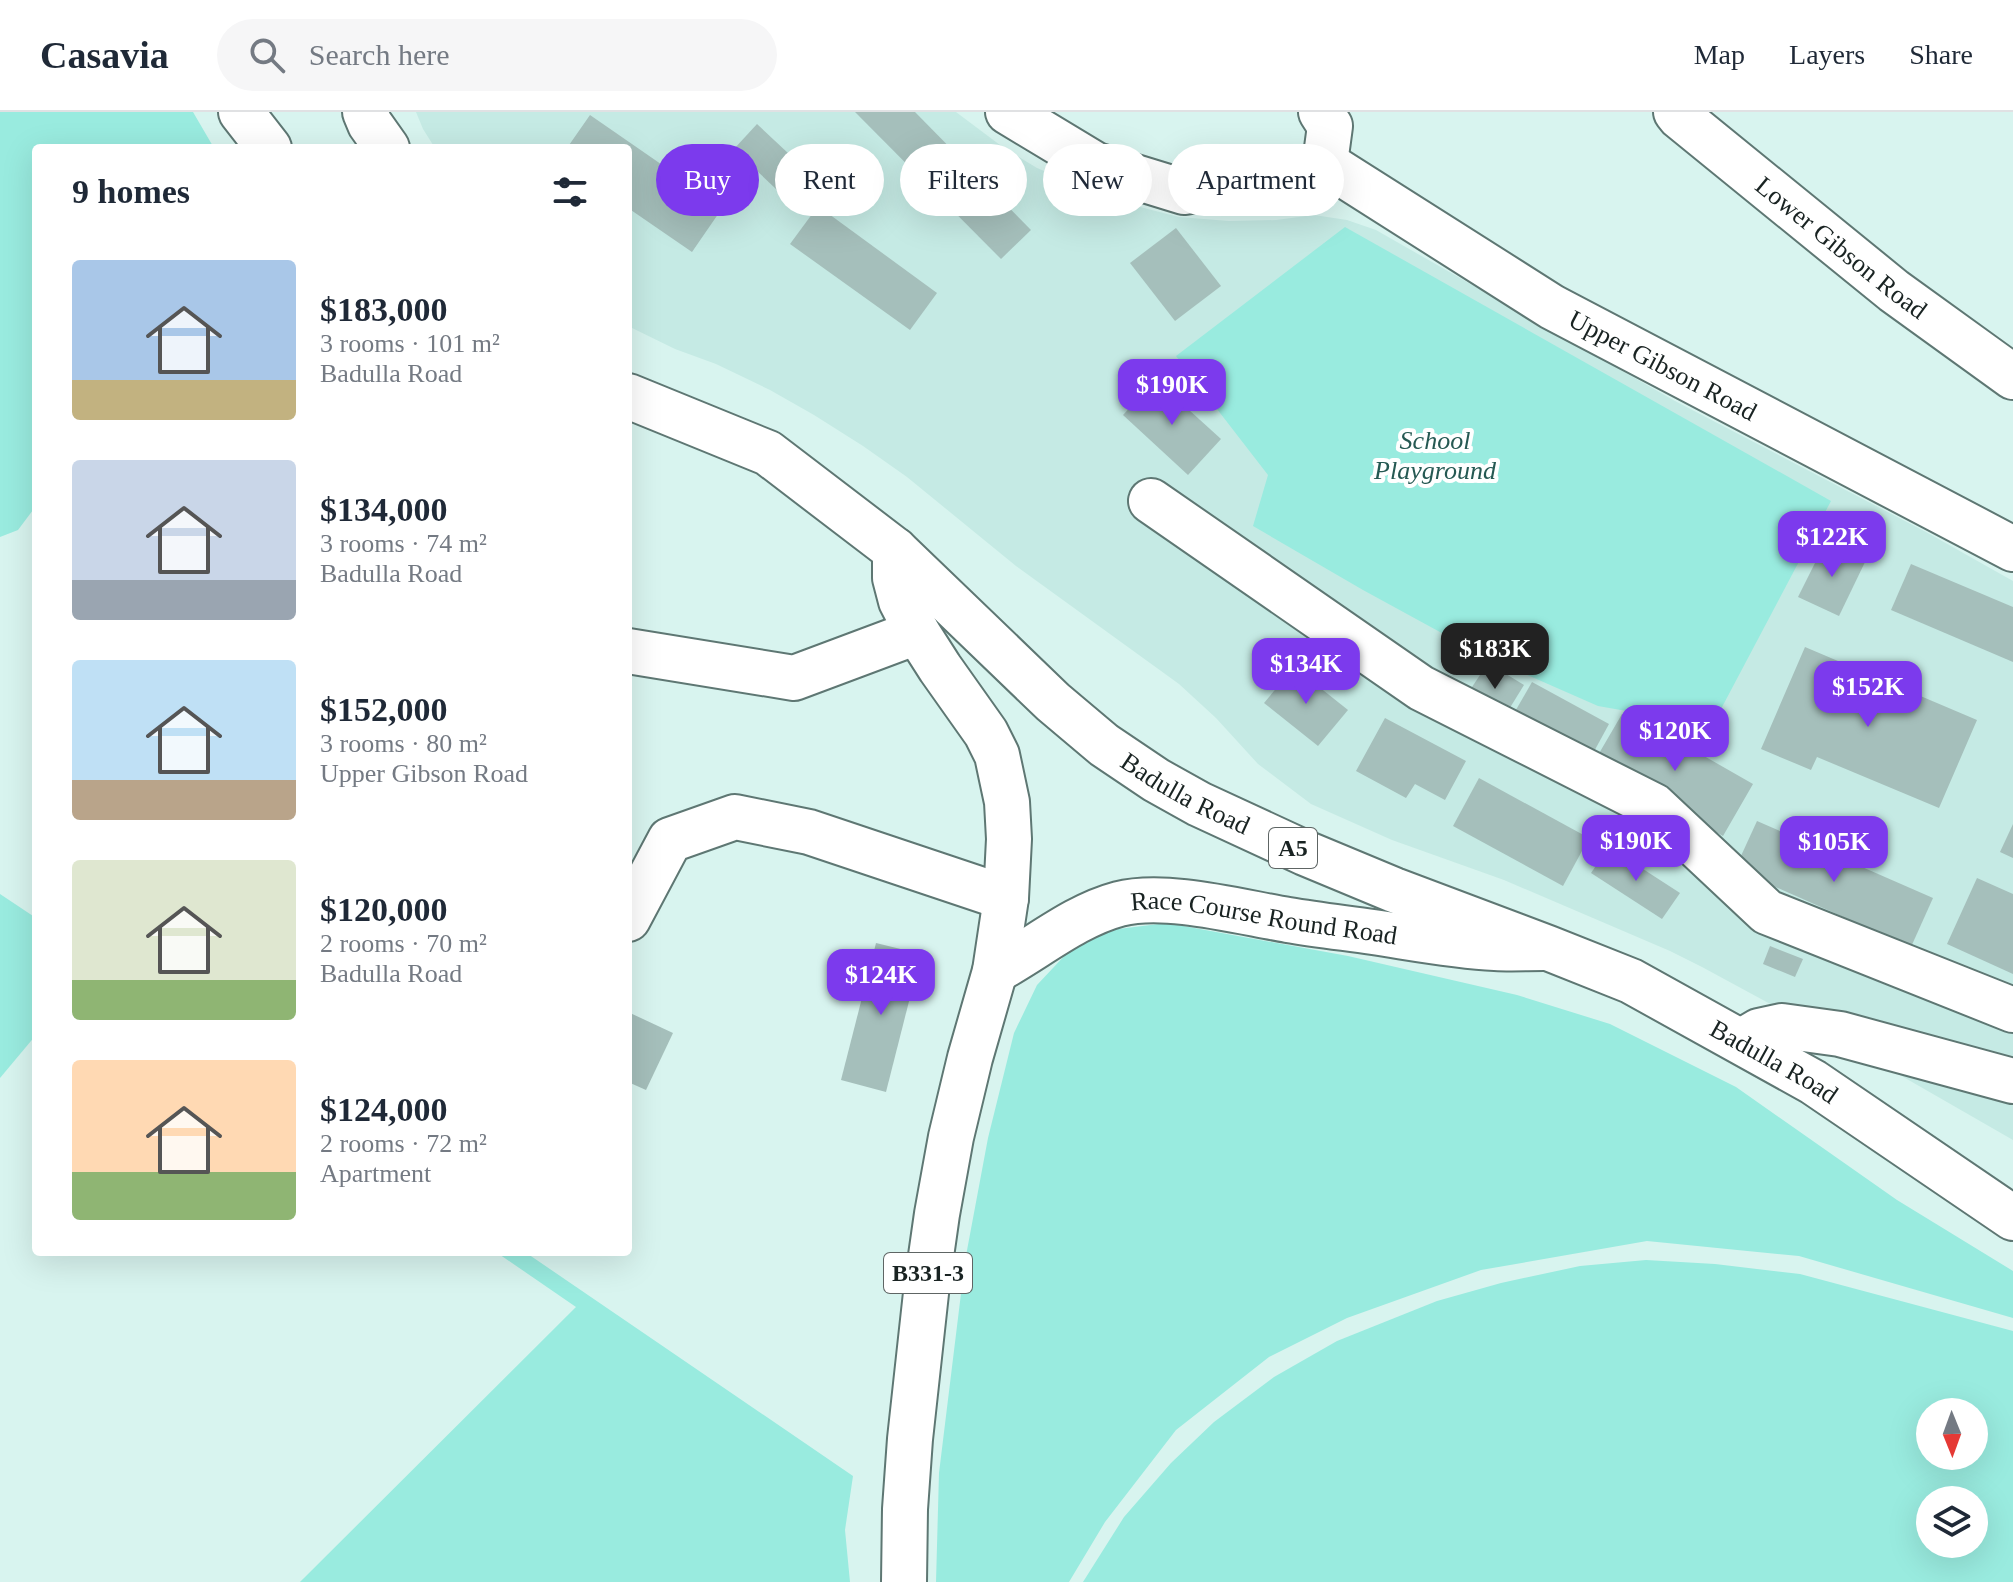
<!DOCTYPE html>
<html lang="en">
<head>
<meta charset="utf-8">
<style>
	body { margin:0; font-family:"Times New Roman",serif; background:#f6f6f7; color:#1f2937; height:100vh; display:flex; flex-direction:column; font-size:30px; white-space:nowrap }
	* { box-sizing:border-box; margin:0 }
	p { font-size:26px; color:#747a83 }
	.icon { flex:none; width:44px; height:44px; fill:none; stroke:currentColor; stroke-width:2; stroke-linecap:round; stroke-linejoin:round }
	.map { position:relative; flex:1; overflow:hidden }
	.sheet { position:absolute; left:32px; top:32px; width:600px; height:1112px; display:flex; flex-direction:column; background:#fff; border-radius:8px; box-shadow:0 8px 32px #0002 }
	.sheet>* { flex:none }
	.banner { position:absolute; left:656px; top:32px; width:760px; height:72px; display:flex; gap:16px }
	.needle { width:52px; rotate:179deg }
	.fabs { position:absolute; left:1916px; top:1286px; display:grid; gap:16px }
	.fabs a { display:grid; place-items:center; width:72px; height:72px; border-radius:50%; background:#fff; box-shadow:0 8px 32px #0002; font-size:40px }
	.price { position:absolute; translate:-50% -68px; padding:0 18px; border-radius:16px; background:#7c3aed; color:#fff; font-size:26px; line-height:52px; filter:drop-shadow(0 2px 4px #0008) }
	.price::after { content:''; position:absolute; left:50%; top:48px; width:24px; height:18px; margin-left:-12px; background:inherit; clip-path:polygon(0 0,100% 0,50% 100%) }
	.price.active { background:#222; color:#fff }
	ul { padding:0; list-style:none }
	li { display:flex; align-items:center; gap:24px; height:200px; padding:0 40px }
	li span { display:grid; place-items:center; flex:none; width:224px; height:160px; border-radius:8px; color:#555 }
	li>.icon { margin-inline-start:auto }
	span .icon { width:96px; height:96px; fill:#fffc; stroke-width:1 }
	li b { font-size:34px }
	h2 { display:flex; justify-content:space-between; align-items:center; height:96px; padding:0 40px; font-size:34px }
	.pill { padding:0 28px; border-radius:36px; background:#fff; box-shadow:0 8px 32px #0002; font-size:28px; line-height:72px }
	.pill.active { background:#7c3aed; color:#fff }
	header { display:flex; align-items:center; gap:48px; box-sizing:border-box; height:112px; padding:0 40px; background:#fff; border-bottom:2px solid #e0e1e3 }
	header strong { font-size:38px }
	nav { display:flex; gap:44px; margin-inline-start:auto; font-size:28px }
	.search { width:560px; height:72px; background:#f6f6f7; display:flex; align-items:center; gap:20px; box-sizing:border-box; padding:0 28px; border-radius:44px; color:#747a83; font-size:30px }
	.map>svg:first-child { display:block }
	.built { fill:#c5eae4 }
	.green { fill:#99ebdf; fill-rule:evenodd }
	.building { fill:#a5bfbb }
	.lines { fill:none; stroke-linecap:round; stroke-linejoin:round }
	.minor-casing { stroke:#5e7773; stroke-width:48 }
	.major-casing { stroke:#5e7773; stroke-width:48 }
	.highway-casing { stroke:#5e7773; stroke-width:48 }
	.minor { stroke:#fff; stroke-width:44 }
	.major { stroke:#fff; stroke-width:44 }
	.highway { stroke:#fff; stroke-width:44 }
	.labels { text-anchor:middle; stroke-width:8; stroke-linejoin:round; paint-order:stroke }
	.shield { fill:#fff; stroke:#5e6564; stroke-width:2 }
	.shield-label { font-size:24px; font-weight:bold; fill:#192322 }
	.street-label { font-size:26px; fill:#192322; stroke:#fff }
	.park-label { font-size:26px; font-style:italic; fill:#265953; stroke:#fff }
</style>
</head>
<body>
<header>
<strong>Casavia</strong>
<div class="search"><svg class="icon" aria-label="search" viewBox="0 0 24 24"><circle cx="10" cy="10" r="6"/><path d="M15 15l6 6"/></svg>Search here</div>
<nav><a>Map</a><a>Layers</a><a>Share</a></nav>
</header>
<div class="map">
<svg width="2013" height="1470" viewBox="0 0 2013 1470">
	<rect width="100%" height="100%" fill="#d8f4ef"/>
	<polygon class="built" points="416,0 956,0 1004,36 1037,56 1111,87 1144,96 1179,105 1229,109 1276,108 1314,103 1347,108 1376,118 1675,289 1926,420 2013,469 2013,1028 1879,951 1702,855 1670,839 1504,768 1392,728 1311,692 1258,652 1216,606 1179,572 1016,454 907,365 863,334 814,303 770,278 716,252 675,237 628,214 628,36 435,36 423,17"/>
	<g class="green">
		<polygon points="0,0 193,0 214,36 36,36 36,394 18,418 0,425"/>
		<polygon points="1345,115 1831,389 1712,614 1598,594 1482,543 1363,478 1253,414 1268,363 1176,244"/>
		<polygon points="0,782 36,806 36,923 0,966"/>
		<polygon points="1167,811 1348,844 1517,883 1610,912 1736,975 1897,1088 2013,1159 2013,1206 1799,1144 1647,1129 1481,1158 1347,1206 1269,1245 1176,1318 1105,1410 1069,1470 936,1470 939,1361 965,1149 988,1026 1014,921 1037,873 1068,840 1110,818"/>
		<polygon points="496,1140 525,1140 853,1364 845,1418 850,1470 300,1470 576,1195"/>
		<path d="M1646,1148l69,4 85,10 213,57v251h-930l41,-65 47,-54 43,-41 60,-45 63,-36 100,-40 64,-18 79,-17zM1930,1300h44v44h-44zM1930,1388h44v44h-44z"/>
	</g>
	<g class="building">
		<polygon points="855,0 915,0 1031,118 1001,147"/>
		<polygon points="590,3 723,95 692,140 628,96 628,36 567,36"/>
		<polygon points="757,12 820,71 796,96 734,37"/>
		<polygon points="818,94 937,181 910,218 790,132"/>
		<polygon points="1176,116 1221,174 1175,209 1130,151"/>
		<polygon points="1156,268 1221,327 1188,363 1123,303"/>
		<polygon points="1826,429 1866,448 1839,504 1798,485"/>
		<polygon points="1911,452 2013,495 2013,550 1891,498"/>
		<polygon points="1805,535 1977,608 1939,696 1817,645 1811,658 1761,637"/>
		<polygon points="1488,551 1524,573 1503,607 1466,584"/>
		<polygon points="1294,555 1348,598 1318,634 1264,591"/>
		<polygon points="1532,570 1609,612 1591,645 1513,603"/>
		<polygon points="1622,602 1666,627 1674,614 1710,635 1704,644 1753,672 1723,724 1594,650"/>
		<polygon points="1385,606 1466,649 1445,688 1415,672 1406,686 1356,659"/>
		<polygon points="1479,666 1589,726 1563,774 1453,714"/>
		<polygon points="1757,709 1933,786 1911,835 1735,757"/>
		<polygon points="2013,712 2013,746 2000,740"/>
		<polygon points="1609,735 1680,781 1662,807 1591,761"/>
		<polygon points="1977,766 2013,782 2013,862 1947,832"/>
		<polygon points="876,831 921,842 886,980 841,968"/>
		<polygon points="1770,834 1803,847 1795,865 1763,852"/>
		<polygon points="628,900 673,921 646,978 628,970"/>
	</g>
	<g class="lines">
		<defs>
			<g id="minor">
				<polyline points="365,0 370,12 387,36"/>
				<polyline points="1008,0 1096,53 1184,80 1291,62 1325,51"/>
				<polyline points="1321,0 1330,14 1325,51"/>
				<path id="s1" d="M1676,0l4,5 214,174 119,86"/>
				<path id="s2" d="M1325,51l227,144 461,242"/>
				<polyline points="1151,389 1421,576 1654,694 1767,800 2013,898"/>
				<polyline points="628,539 794,566 917,520"/>
				<polyline points="628,807 670,728 735,705 809,720 1006,786"/>
				<polyline points="1742,929 1759,919 1782,914 1840,922 2013,969"/>
			</g>
			<g id="major">
				<polyline points="895,438 895,466 901,489 917,520 940,556 986,621 997,643 1007,690 1009,727 1006,786 995,859 970,946 951,1025 937,1102 927,1172 910,1327 905,1397 904,1470"/>
				<path id="s3" d="M995,859c41,-22 79,-55 124,-67 47,-12 121,8 169,16 29,5 57,8 85,12 40,6 81,14 122,16 16,1 32,0 49,0"/>
			</g>
			<g id="highway">
				<polyline points="241,0 269,36"/>
				<path id="s4" d="M628,284l140,57 127,97 158,152 51,43 52,35 43,24 106,49 89,37 154,58 83,33 182,101 200,136"/>
			</g>
		</defs>
		<use href="#minor" class="minor-casing"/>
		<use href="#major" class="major-casing"/>
		<use href="#highway" class="highway-casing"/>
		<use href="#minor" class="minor"/>
		<use href="#major" class="major"/>
		<use href="#highway" class="highway"/>
	</g>
	<g class="labels">
		<g class="shield">
			<rect x="1269" y="716" width="48" height="40" rx="6"/>
			<rect x="884" y="1141" width="88" height="40" rx="6"/>
		</g>
		<g class="shield-label">
			<text x="1293" y="744">A5</text>
			<text x="928" y="1169">B331-3</text>
		</g>
		<g class="street-label">
			<text dy="9" stroke="none"><textPath href="#s1" startOffset="214">Lower Gibson Road</textPath></text>
			<text dy="9" stroke="none"><textPath href="#s2" startOffset="394">Upper Gibson Road</textPath></text>
			<text dy="9" stroke="none"><textPath href="#s4" startOffset="692">Badulla Road</textPath></text>
			<text dy="9" stroke="none"><textPath href="#s3" startOffset="288">Race Course Round Road</textPath></text>
			<text dy="9" stroke="none"><textPath href="#s4" startOffset="1340">Badulla Road</textPath></text>
		</g>
		<g class="park-label">
			<text x="1435" y="337">School<tspan x="1435" dy="30">Playground</tspan></text>
		</g>
	</g>
</svg>
<div class="fabs">
<a><svg class="needle" viewBox="-14 -14 28 28"><path d="M0-13l5 13h-10z" fill="#e53935"/><path d="M0 13l5-13h-10z" fill="#747a83"/></svg></a>
<a><svg class="icon" aria-label="layers" viewBox="0 0 24 24"><path d="M12 4l9 5-9 5-9-5zM3 14l9 5 9-5"/></svg></a>
</div>
<b class="price" style="left:1172px;top:315px">$190K</b>
<b class="price" style="left:1832px;top:467px">$122K</b>
<b class="price active" style="left:1495px;top:579px">$183K</b>
<b class="price" style="left:1306px;top:594px">$134K</b>
<b class="price" style="left:1868px;top:617px">$152K</b>
<b class="price" style="left:1675px;top:661px">$120K</b>
<b class="price" style="left:1636px;top:771px">$190K</b>
<b class="price" style="left:1834px;top:772px">$105K</b>
<b class="price" style="left:881px;top:905px">$124K</b>
<div class="banner">
<a class="pill active">Buy</a>
<a class="pill">Rent</a>
<a class="pill">Filters</a>
<a class="pill">New</a>
<a class="pill">Apartment</a>
</div>
<section class="sheet">
<h2>9 homes<svg class="icon" aria-label="filters" viewBox="0 0 24 24"><path d="M4 7h16M4 17h16"/><circle cx="9" cy="7" r="2"/><circle cx="15" cy="17" r="2"/></svg></h2>
<ul>
<li><span style="background:linear-gradient(#a9c7e8 75%,#c2b280 0)"><svg class="icon" aria-label="home" viewBox="0 0 24 24"><path d="M3 11l9-7 9 7M6 9v11h12V9"/></svg></span><div><b>$183,000</b><p>3 rooms · 101 m²</p><p>Badulla Road</p></div></li>
<li><span style="background:linear-gradient(#c9d6e8 75%,#9aa5b1 0)"><svg class="icon" aria-label="home" viewBox="0 0 24 24"><path d="M3 11l9-7 9 7M6 9v11h12V9"/></svg></span><div><b>$134,000</b><p>3 rooms · 74 m²</p><p>Badulla Road</p></div></li>
<li><span style="background:linear-gradient(#bfe0f5 75%,#b9a48a 0)"><svg class="icon" aria-label="home" viewBox="0 0 24 24"><path d="M3 11l9-7 9 7M6 9v11h12V9"/></svg></span><div><b>$152,000</b><p>3 rooms · 80 m²</p><p>Upper Gibson Road</p></div></li>
<li><span style="background:linear-gradient(#dfe7d0 75%,#8fb573 0)"><svg class="icon" aria-label="home" viewBox="0 0 24 24"><path d="M3 11l9-7 9 7M6 9v11h12V9"/></svg></span><div><b>$120,000</b><p>2 rooms · 70 m²</p><p>Badulla Road</p></div></li>
<li><span style="background:linear-gradient(#ffd9b3 70%,#8fb573 0)"><svg class="icon" aria-label="home" viewBox="0 0 24 24"><path d="M3 11l9-7 9 7M6 9v11h12V9"/></svg></span><div><b>$124,000</b><p>2 rooms · 72 m²</p><p>Apartment</p></div></li>
</ul>
</section>
</div>
</body>
</html>
